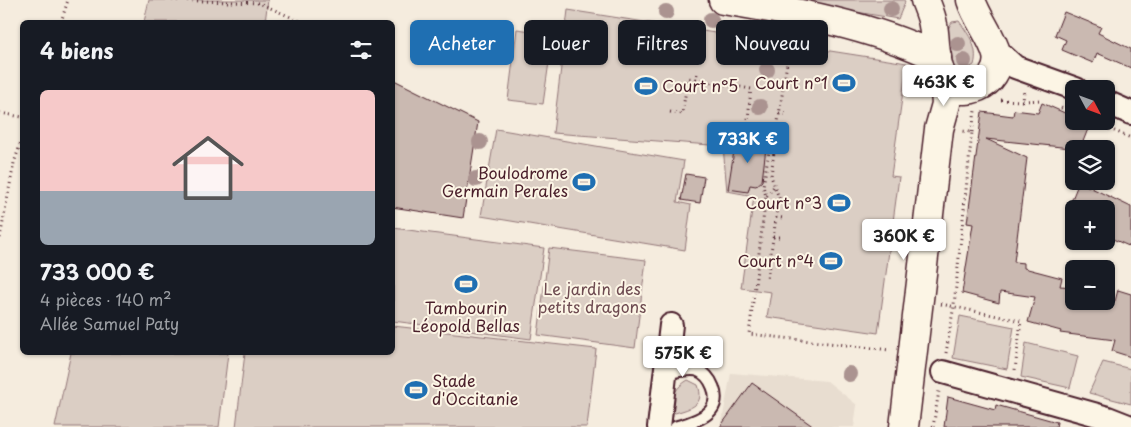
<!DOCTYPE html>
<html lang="fr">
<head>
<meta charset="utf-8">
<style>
	body { margin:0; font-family:"Playpen Sans",sans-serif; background:#242831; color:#f1f3f6; height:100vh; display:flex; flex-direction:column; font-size:19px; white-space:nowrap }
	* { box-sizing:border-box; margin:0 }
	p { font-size:16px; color:#9ea1a6 }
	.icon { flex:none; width:28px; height:28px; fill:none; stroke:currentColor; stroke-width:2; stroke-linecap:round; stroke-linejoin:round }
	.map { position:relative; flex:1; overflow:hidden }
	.sheet { position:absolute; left:20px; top:20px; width:375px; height:335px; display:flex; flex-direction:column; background:#171b24; border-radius:8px; box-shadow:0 1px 4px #0004 }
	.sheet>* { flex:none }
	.top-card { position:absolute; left:410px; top:20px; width:475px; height:45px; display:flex; gap:10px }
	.needle { width:32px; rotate:131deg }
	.controls { position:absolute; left:1065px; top:80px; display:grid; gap:10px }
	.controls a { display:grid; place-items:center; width:50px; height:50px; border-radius:8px; background:#171b24; box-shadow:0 1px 4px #0004; font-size:25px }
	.price { position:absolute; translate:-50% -42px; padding:0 11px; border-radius:5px; background:#fff; color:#222; font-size:16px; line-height:32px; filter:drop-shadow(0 1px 2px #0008) }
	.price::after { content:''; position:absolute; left:50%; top:30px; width:15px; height:11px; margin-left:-8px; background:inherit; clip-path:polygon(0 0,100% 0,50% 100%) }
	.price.current { background:#1f6fb2; color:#fff }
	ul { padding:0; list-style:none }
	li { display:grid; align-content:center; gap:10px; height:265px; padding:0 20px }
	li span { display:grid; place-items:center; height:155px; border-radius:8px; color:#555 }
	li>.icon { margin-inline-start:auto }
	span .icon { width:90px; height:90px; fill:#fffc; stroke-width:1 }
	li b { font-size:21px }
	h2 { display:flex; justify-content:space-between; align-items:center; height:60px; padding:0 20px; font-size:21px }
	.tag { padding:0 18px; border-radius:8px; background:#171b24; box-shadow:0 1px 4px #0004; font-size:18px; line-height:45px }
	.tag.current { background:#1f6fb2; color:#fff }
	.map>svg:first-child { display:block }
	.built { fill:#e8ddd0 }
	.green { fill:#dbcec4; stroke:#927678 }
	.building { fill:#cab9b1; stroke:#4a1f2b }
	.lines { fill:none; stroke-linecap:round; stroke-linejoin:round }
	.lane-casing { stroke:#4a1f2b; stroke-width:15 }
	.street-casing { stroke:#4a1f2b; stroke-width:26 }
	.secondary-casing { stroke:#4a1f2b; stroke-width:31 }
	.path { stroke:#4a1f2b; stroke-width:3; stroke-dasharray:1 4; stroke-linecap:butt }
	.lane { stroke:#fcf5e5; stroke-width:11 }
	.street { stroke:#fcf5e5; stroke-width:22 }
	.secondary { stroke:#fcf5e5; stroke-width:28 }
	.tree { fill:#ab9390 }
	.labels { text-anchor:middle; stroke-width:4; stroke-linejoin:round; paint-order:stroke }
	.poi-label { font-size:16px; fill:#4a1f2b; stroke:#fcf5e5; text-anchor:end }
	.park-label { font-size:16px; fill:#6e4b51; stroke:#fcf5e5 }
</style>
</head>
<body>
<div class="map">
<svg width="1131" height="427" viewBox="0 0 1131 427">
	<rect width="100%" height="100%" fill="#f5ecde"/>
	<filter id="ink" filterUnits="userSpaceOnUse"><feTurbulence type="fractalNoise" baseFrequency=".02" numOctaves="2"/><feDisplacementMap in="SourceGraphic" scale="10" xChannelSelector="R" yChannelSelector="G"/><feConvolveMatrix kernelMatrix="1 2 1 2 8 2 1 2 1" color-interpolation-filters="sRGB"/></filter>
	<g filter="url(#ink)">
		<polygon class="built" points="731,373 827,381 857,405 854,427 721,427"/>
		<g class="green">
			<polygon points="149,0 268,0 265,22 144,22"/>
			<polygon points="786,0 904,0 905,2 898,19"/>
			<polygon points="568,10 907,63 891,176 899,177 878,333 767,317 771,292 741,288 754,196 727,191 723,146 553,133"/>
			<path d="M959,21c10,14 20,27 15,44l-10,6 -11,-1c-5,-16 -12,-32 -1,-48z"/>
			<polygon points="517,29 553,34 543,104 508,100"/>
			<polygon points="496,129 684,161 677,202 691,205 685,250 481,216"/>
			<polygon points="393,228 544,248 531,339 393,321"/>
			<polygon points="549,248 646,260 635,348 538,335"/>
			<polygon points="960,316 1014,327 1007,369 953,358"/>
			<polygon points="393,326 596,349 587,427 236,427 245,353 392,352"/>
			<polygon points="1026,343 1078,356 1070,388 1021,377"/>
			<polygon points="71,353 228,353 219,427 55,427"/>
			<polygon points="1103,362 1131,369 1131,404 1089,393"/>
			<path d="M688,380l10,5c7,20 -6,23 -23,28l-6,-5c4,-13 7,-21 19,-28z"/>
		</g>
		<g class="building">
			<polygon points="1064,12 1101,27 1098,33 1131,49 1131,68 1097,53 1093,63 1062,50 1066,40 1055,35"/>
			<polygon points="392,79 478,122 463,218 392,207"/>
			<polygon points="1042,103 1074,117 1074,121 1090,124 1080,149 986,139 1027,158 1014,262 1024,263 1024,268 1062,278 1060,286 1074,287 1074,301 1115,301 1118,290 1131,294 1131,357 1112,351 1115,340 1060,333 1061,331 1028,322 1035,297 1000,292 999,303 962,293 973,224 967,223 982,112 1013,116 1014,110 1038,113"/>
			<polygon points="751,137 767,139 762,181 756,186 750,185 748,192 728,189 736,138 750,140"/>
			<polygon points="686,174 704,177 700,203 681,200"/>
			<polygon points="1079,182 1131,207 1131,247 1106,236 1106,209 1068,209"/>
			<polygon points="752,383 814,427 720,427"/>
			<polygon points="948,397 995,410 996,405 1057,422 1056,427 944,427"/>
		</g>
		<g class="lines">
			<defs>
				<path id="lane" d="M665,373c9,-1 23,-5 32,-3 14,5 24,27 14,40 -7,9 -24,14 -35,17"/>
				<g id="street">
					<polyline points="993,47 1015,67 1076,89"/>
					<polyline points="1106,102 1131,113"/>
					<polyline points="943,372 1108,418 1131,427"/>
					<polyline points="659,427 671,325"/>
				</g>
				<g id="secondary">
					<path d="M723,0c73,12 147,25 214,57"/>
					<path d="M925,0c3,8 7,17 8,25 3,17 1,38 10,53 15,26 60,6 54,-23 -4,-17 -20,-36 -26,-55"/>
					<polyline points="904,427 939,129 946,104 944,80"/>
				</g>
			</defs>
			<use href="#lane" class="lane-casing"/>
			<use href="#street" class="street-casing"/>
			<use href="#secondary" class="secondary-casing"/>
			<g class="path">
				<polyline points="172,0 259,3 302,22"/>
				<polyline points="61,22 68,0"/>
				<polyline points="697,74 696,79 751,89 747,129 776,135 771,176 779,198 767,279"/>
				<polyline points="1001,100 1023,101 1024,92"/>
				<polyline points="1023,101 1041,100"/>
				<polyline points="1061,108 1074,114"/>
				<polyline points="670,112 682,114 688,78 696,79"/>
				<polyline points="0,113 22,117"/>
				<polyline points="779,113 785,114"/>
				<polyline points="1091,121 1131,138"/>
				<polyline points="972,132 975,111"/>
				<polyline points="772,134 763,186 766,196 749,334 890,350"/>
				<polyline points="776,135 788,56"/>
				<polyline points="767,196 774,186"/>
				<polyline points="776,217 783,218"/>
				<polyline points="773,237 780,237"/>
				<polyline points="0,238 14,163 22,139"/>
				<polyline points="941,304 1021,321 1015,370"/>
				<polyline points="946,353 954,305 972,132 961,131"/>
				<polyline points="933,427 939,391"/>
			</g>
			<use href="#lane" class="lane"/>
			<use href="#street" class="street"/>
			<use href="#secondary" class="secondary"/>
		</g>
		<g class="tree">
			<circle cx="891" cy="9" r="8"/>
			<circle cx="666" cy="12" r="8"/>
			<circle cx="711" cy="20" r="8"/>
			<circle cx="768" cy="33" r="8"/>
			<circle cx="958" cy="44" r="8"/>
			<circle cx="964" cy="61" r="8"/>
			<circle cx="767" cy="70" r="8"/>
			<circle cx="760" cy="107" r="8"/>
			<circle cx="480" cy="142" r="8"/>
			<circle cx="476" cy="179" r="8"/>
			<circle cx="849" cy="374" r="8"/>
		</g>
	</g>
	<defs>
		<symbol id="stadium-bare" viewBox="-9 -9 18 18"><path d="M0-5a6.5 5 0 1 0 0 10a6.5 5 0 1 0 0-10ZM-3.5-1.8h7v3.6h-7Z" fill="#1f6fb2" stroke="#fcf5e5" stroke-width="2.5" paint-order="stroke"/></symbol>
	</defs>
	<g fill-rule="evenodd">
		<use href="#stadium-bare" x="828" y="67" width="32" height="32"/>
		<use href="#stadium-bare" x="630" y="70" width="32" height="32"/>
		<use href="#stadium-bare" x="568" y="166" width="32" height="32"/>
		<use href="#stadium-bare" x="823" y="187" width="32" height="32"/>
		<use href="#stadium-bare" x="815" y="245" width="32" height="32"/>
		<use href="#stadium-bare" x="450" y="268" width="32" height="32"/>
		<use href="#stadium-bare" x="400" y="374" width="32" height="32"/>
	</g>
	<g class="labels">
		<g class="poi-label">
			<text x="828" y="89">Court n°1</text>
			<text x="662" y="92" text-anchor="start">Court n°5</text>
			<text x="568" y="179">Boulodrome<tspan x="568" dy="18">Germain Perales</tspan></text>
			<text x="822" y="209">Court n°3</text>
			<text x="814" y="267">Court n°4</text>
			<text x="466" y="314" text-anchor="middle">Tambourin<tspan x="466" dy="18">Léopold Bellas</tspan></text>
			<text x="432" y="387" text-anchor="start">Stade<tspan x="432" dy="18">d'Occitanie</tspan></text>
		</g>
		<g class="park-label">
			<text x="592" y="295">Le jardin des<tspan x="592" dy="18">petits dragons</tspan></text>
		</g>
	</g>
</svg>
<div class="controls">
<a><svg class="needle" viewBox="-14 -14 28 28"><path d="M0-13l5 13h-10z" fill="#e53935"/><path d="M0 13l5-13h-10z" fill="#9ea1a6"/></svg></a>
<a><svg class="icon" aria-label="layers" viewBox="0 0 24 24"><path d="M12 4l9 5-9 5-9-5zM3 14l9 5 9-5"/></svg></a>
<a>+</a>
<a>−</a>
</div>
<b class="price" style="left:944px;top:107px">463K €</b>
<b class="price current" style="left:748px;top:164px">733K €</b>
<b class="price" style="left:904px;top:261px">360K €</b>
<b class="price" style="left:683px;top:378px">575K €</b>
<div class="top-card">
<a class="tag current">Acheter</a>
<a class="tag">Louer</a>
<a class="tag">Filtres</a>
<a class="tag">Nouveau</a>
</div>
<section class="sheet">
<h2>4 biens<svg class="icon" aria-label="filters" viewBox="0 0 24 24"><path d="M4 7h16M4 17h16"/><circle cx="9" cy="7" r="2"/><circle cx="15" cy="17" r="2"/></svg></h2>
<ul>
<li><span style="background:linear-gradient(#f6c9c9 65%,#9aa5b1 0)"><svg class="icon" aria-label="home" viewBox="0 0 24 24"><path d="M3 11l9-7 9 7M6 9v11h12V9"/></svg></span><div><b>733 000 €</b><p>4 pièces · 140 m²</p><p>Allée Samuel Paty</p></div></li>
</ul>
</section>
</div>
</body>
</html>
